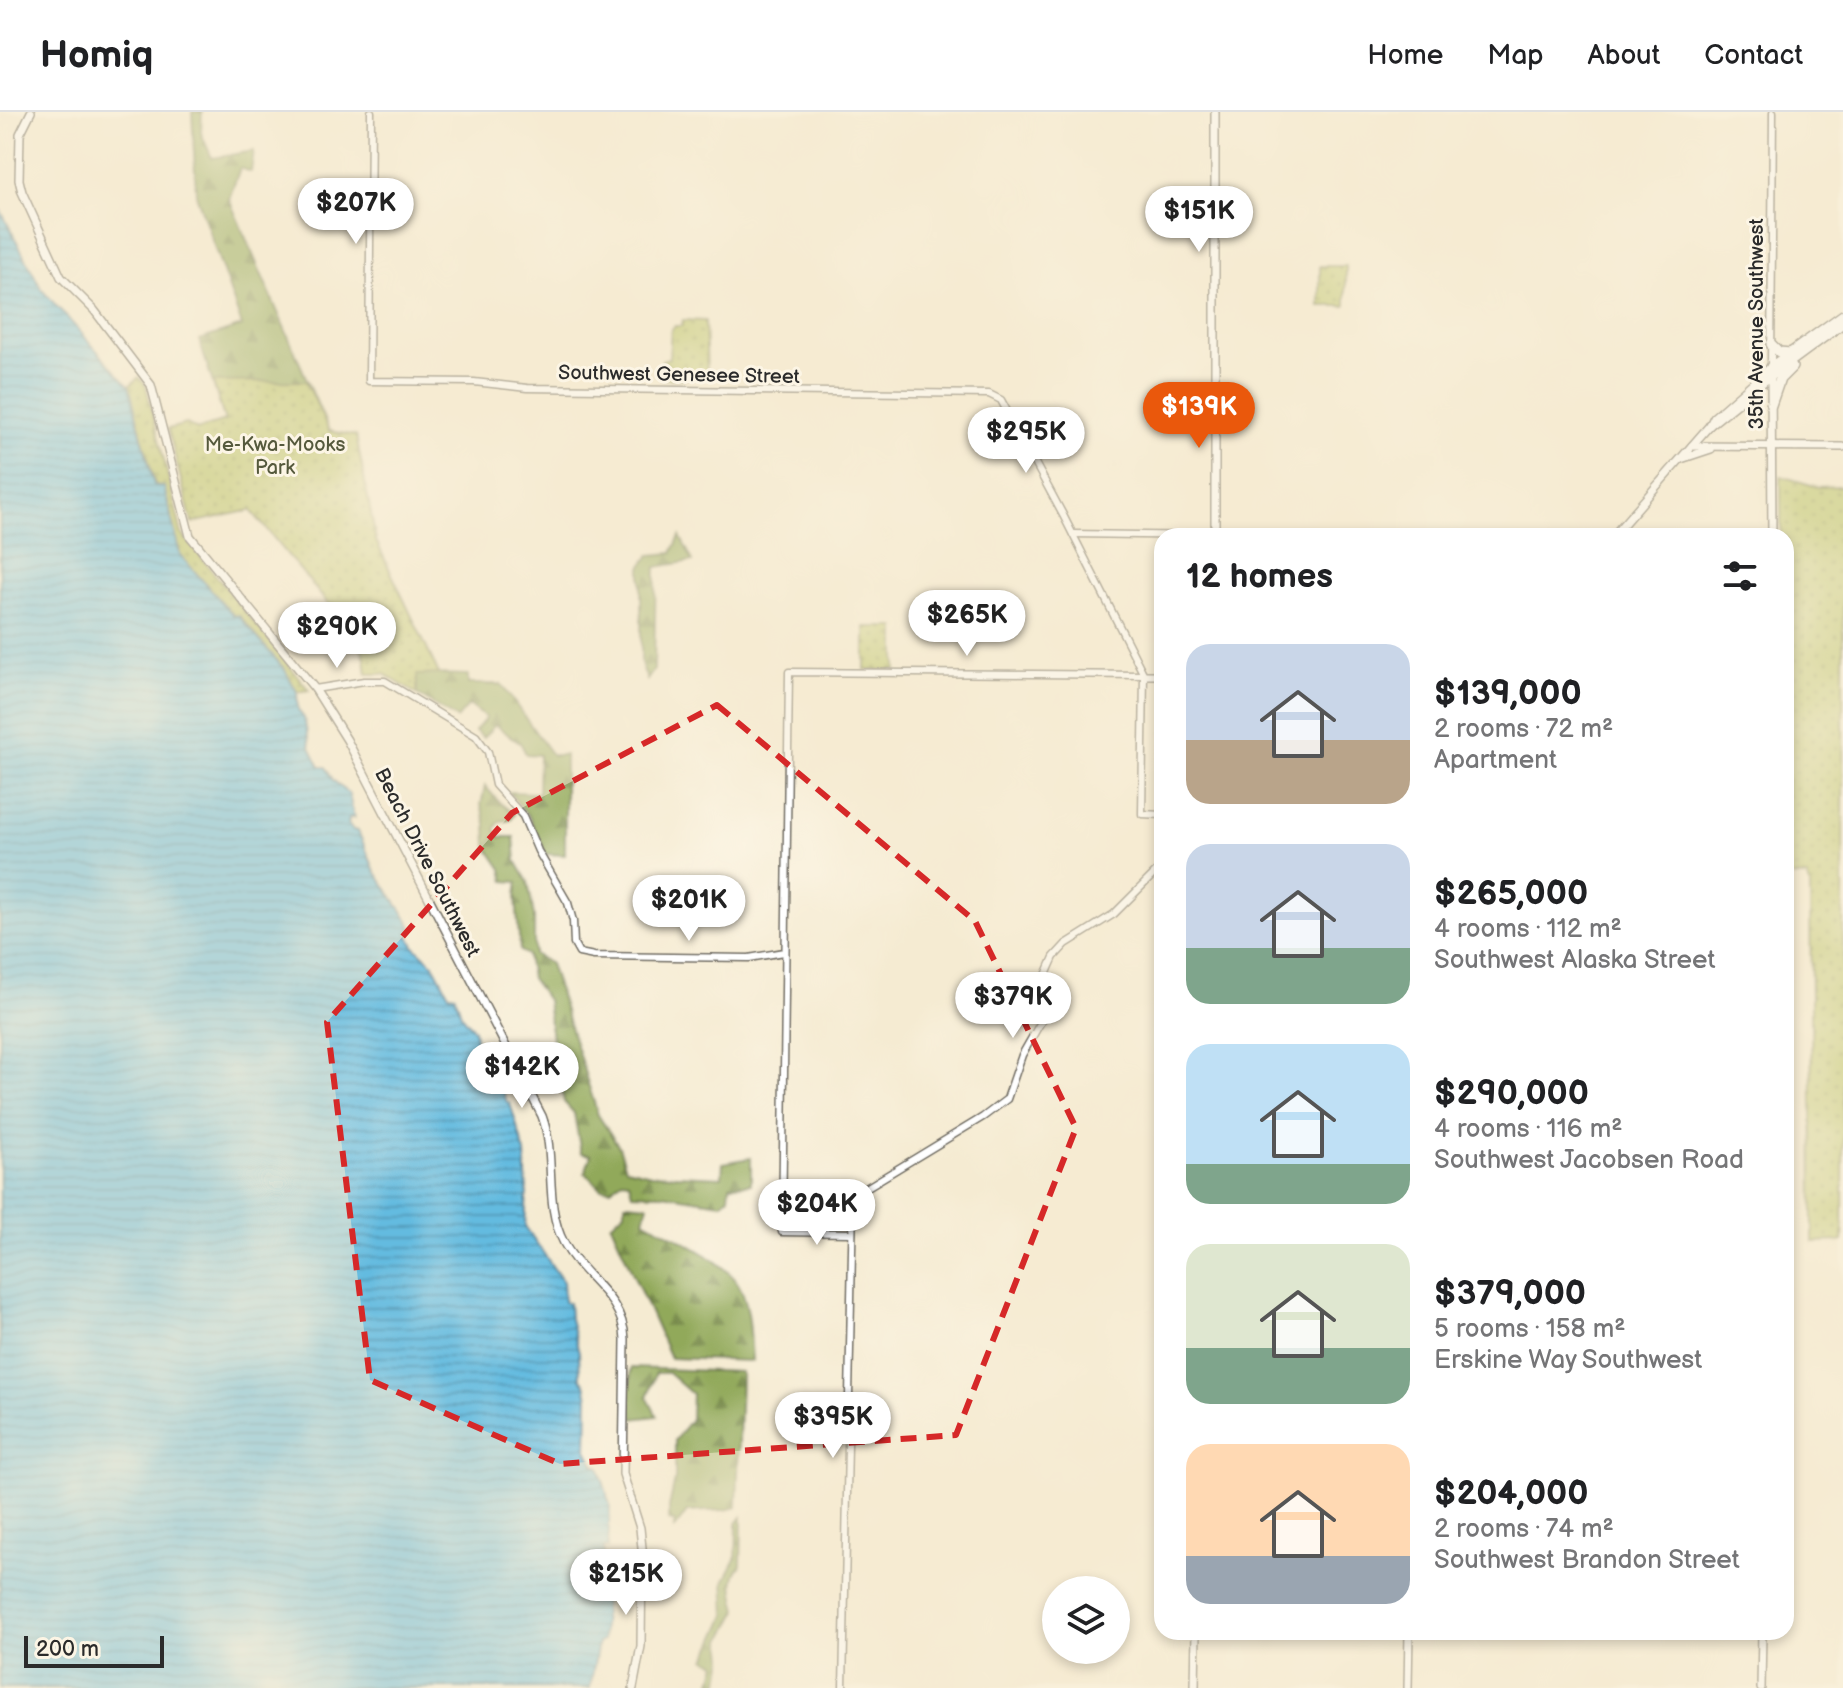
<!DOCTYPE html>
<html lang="en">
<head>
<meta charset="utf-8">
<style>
	body { margin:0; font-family:"Balsamiq Sans",sans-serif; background:#f6f6f6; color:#202124; height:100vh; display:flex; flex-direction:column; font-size:30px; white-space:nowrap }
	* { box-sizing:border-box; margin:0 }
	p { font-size:26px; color:#757577 }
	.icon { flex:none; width:44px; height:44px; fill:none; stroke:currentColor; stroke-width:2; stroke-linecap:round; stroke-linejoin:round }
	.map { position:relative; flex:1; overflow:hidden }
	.panel { position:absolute; left:1154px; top:416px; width:640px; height:1112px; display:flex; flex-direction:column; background:#fff; border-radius:24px; box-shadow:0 4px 12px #0003 }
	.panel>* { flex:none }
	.buttons { position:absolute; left:1042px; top:1464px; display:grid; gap:16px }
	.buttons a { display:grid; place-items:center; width:88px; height:88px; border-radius:50%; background:#fff; box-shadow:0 4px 12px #0003; font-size:40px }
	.scale { position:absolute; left:24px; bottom:20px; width:140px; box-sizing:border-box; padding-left:8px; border:4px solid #2b2b2b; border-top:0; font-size:22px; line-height:28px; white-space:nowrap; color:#2b2b2b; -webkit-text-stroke:6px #fcf5e5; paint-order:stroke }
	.price { position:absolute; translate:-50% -68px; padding:0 18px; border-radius:28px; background:#fff; color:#222; font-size:26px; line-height:52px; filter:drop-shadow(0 2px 4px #0008) }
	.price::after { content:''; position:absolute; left:50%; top:48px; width:24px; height:18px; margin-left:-12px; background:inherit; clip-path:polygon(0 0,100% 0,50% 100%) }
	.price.selected { background:#ea580c; color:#fff }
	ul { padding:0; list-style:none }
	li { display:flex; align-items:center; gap:24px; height:200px; padding:0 32px }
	li span { display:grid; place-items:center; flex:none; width:224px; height:160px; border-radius:24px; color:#555 }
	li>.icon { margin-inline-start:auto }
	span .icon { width:96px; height:96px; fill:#fffc; stroke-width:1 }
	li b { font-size:34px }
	h2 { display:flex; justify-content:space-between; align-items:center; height:96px; padding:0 32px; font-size:34px }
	header { display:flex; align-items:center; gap:48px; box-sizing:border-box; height:112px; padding:0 40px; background:#fff; border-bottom:2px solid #e0e0e0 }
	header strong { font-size:38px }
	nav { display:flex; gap:44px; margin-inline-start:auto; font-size:28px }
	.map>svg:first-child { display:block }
	.forest { fill:url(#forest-firs); stroke:#5e6a42; stroke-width:2 }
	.park { fill:url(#park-dots); stroke:#717748; stroke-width:2 }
	.water { fill:url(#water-rules); stroke:#477386; stroke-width:2 }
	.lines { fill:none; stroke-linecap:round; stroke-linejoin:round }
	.minor-casing { stroke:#726e65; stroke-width:9 }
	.major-casing { stroke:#726e65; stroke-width:10 }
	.highway-casing { stroke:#726e65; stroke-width:12 }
	.minor { stroke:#fff; stroke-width:6 }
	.major { stroke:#fff; stroke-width:7 }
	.highway { stroke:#fff; stroke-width:9 }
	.marked { fill:none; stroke:#d62828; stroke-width:6; stroke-dasharray:16 10; stroke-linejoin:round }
	.labels { text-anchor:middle; stroke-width:6; stroke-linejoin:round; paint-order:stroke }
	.street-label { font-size:20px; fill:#2b2b2b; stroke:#fcf5e5 }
	.park-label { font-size:20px; fill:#55593c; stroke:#fcf5e5 }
</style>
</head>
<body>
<header>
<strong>Homiq</strong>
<nav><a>Home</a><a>Map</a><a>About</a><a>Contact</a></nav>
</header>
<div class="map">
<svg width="1843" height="1576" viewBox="0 0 1843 1576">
	<defs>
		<pattern id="forest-firs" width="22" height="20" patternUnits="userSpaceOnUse" patternTransform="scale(2)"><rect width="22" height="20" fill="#91a95a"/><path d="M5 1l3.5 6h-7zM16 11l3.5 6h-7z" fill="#778a4b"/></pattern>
		<pattern id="park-dots" width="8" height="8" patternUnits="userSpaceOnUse" patternTransform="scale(2)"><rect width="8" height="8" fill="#b7c365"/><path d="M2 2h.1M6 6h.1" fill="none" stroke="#959f53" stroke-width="1.8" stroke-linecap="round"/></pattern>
		<pattern id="water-rules" width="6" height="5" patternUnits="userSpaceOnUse" patternTransform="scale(2)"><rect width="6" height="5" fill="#63bbe0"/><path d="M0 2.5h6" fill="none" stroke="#5298b6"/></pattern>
	</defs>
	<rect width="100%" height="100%" fill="#fcf5e5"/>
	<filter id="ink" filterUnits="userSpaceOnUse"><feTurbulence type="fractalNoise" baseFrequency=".0125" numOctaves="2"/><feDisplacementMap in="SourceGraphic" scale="16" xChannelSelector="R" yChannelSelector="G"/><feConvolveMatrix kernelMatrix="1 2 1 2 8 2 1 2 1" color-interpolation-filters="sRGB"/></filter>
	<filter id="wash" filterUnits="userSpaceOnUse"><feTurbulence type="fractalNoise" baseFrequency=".006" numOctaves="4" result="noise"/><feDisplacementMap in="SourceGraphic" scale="32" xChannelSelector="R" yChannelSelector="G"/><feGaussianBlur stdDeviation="1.8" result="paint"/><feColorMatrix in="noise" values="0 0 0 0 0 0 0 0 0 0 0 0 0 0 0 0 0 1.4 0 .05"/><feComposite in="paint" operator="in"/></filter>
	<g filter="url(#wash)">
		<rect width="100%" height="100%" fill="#f5ebd2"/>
		<g class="forest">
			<polygon points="192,0 202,0 201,21 212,46 254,39 251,60 240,56 229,87 329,319 356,324 376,429 439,562 468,563 468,572 501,572 552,643 565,643 565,743 546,742 529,705 509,680 538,681 539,643 526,642 521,632 495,613 483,626 475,619 486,606 469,593 457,607 384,562 367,562 365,545 357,527 251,398 244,400 168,317 187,312 197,318 225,309 199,228 242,214 196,82"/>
			<polygon points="680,424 693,449 656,455 654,558 647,568 641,551 641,455 650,443 672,441"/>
			<polygon points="485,674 499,690 514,702 510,708 500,709 495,717 500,725 514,725 516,749 528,770 534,804 534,842 550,852 598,1003 619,1035 626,1056 651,1062 722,1065 723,1051 751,1046 751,1072 730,1073 729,1085 721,1091 662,1082 632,1081 629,1069 622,1068 611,1077 601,1076 585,1061 591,1043 581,1041 574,1001 564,990 553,935 547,888 531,866 527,843 520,839 516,784 518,770 505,769 502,757 487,735 486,711 481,693"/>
			<path d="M625,1091l23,2 -4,15c26,15 76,37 93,62 14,22 13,54 15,79l-82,-3 -59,-134 14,-13z"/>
			<polygon points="631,1256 741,1260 737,1395 725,1398 687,1400 674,1418 675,1410 669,1408 669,1395 675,1367 675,1328 691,1307 692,1282 668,1261 656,1261 647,1285 657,1304 633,1307 630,1279"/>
			<path d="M742,1405l-1,48c-12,13 -7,29 -3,45l-16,30 2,17 -5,31h-9l7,-25 -11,-4 20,-44 -2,-33 12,-23 1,-36z"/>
		</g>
		<g class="park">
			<rect x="1320" y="154" width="26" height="40"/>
			<polygon points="683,208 705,209 707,262 685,267 661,267 662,248 669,246 671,218 675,214 682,214"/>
			<polygon points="139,265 146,274 182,422 309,578 297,580 285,558 239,503 234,504 180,443 164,375 155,373 129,274"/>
			<polygon points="306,269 329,319 356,324 376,429 439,562 417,563 417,582 384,562 367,562 365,545 357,527 251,398 192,411 168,317 187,312 197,318 225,309 213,270"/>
			<polygon points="1781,364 1818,375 1843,374 1843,1129 1813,1130 1810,774 1807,765 1786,764 1786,424 1781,424"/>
			<rect x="865" y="515" width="31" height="43"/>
		</g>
		<polygon class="water" points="0,97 42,178 129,274 154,373 164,375 180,443 234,504 238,503 285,558 297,580 298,598 304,606 310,635 320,655 326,655 333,668 349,682 354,706 350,705 348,711 353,718 358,719 375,759 411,813 412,819 407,820 414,834 433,852 449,882 455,883 461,902 474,918 476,931 488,956 494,956 507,990 510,991 525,1041 527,1080 525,1114 563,1170 564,1190 569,1191 570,1207 579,1240 580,1266 585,1272 588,1286 587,1338 595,1354 599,1354 610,1393 608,1436 604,1436 604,1450 610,1451 610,1485 605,1485 602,1529 598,1531 590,1576 0,1576"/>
	</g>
	<g filter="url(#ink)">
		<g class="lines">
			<defs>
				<g id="minor">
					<polyline points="371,0 369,269 474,270 527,276 989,282 1001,288 1063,403 1144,563 1142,702 1162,703"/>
					<polyline points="1771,255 1773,0"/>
					<polyline points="1073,422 1208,424"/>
					<polyline points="315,577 364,569 385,569 476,624 488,640 495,673 523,704 538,739 568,791 573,809 574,832 579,841 594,844 749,846 784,840"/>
					<polyline points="852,1121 782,1120 789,560 1144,563"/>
					<polyline points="843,1576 853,1090 861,1079 983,1005 1007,987 1022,943 1042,908 1046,863 1054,845 1066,832 1114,802 1162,754"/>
				</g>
				<g id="major">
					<path d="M31,0l-11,22 -1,46 3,12 39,85 33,33 57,75 39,151 125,153 32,51 195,376c15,40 1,88 22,127 18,35 59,52 61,96l-2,135 17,54 2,20 -1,98 -8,42"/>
					<polyline points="1215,0 1215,424"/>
					<polyline points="1771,261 1772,424"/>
					<polyline points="1710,313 1771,264"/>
					<polyline points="1692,334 1843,335"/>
					<polyline points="1681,347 1711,337"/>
					<polyline points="1613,424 1710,313 1714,305 1771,255"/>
					<polyline points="1144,563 1162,563"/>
					<polyline points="1195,1576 1196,1520"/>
					<polyline points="1408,1576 1409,1520"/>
					<polyline points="1761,1576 1762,1520"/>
				</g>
				<g id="highway">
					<polyline points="1771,232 1779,240 1791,241"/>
					<polyline points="1771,255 1843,203"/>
					<polyline points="1771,264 1843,211"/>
					<polyline points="1771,293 1780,267 1792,255"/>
				</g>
			</defs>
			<use href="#minor" class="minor-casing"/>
			<use href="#major" class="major-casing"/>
			<use href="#highway" class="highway-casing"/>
			<use href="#minor" class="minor"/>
			<use href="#major" class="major"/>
			<use href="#highway" class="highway"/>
		</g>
	</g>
	<path d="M0 0H1843V1576H0ZM717,593l258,216 101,207 -120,307 -396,29 -190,-84 -43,-358 185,-209z" fill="#f5ebd2" fill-opacity=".55" fill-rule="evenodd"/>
	<path class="marked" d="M717,593l258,216 101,207 -120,307 -396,29 -190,-84 -43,-358 185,-209z"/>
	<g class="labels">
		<g class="street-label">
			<text transform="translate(1756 212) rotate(-90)" y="7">35th Avenue Southwest</text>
			<text transform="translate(679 262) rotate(1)" y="7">Southwest Genesee Street</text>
			<text transform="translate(428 750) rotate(63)" y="7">Beach Drive Southwest</text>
		</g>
		<g class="park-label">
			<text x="275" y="339">Me-Kwa-Mooks<tspan x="275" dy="23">Park</tspan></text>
		</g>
	</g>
</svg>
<div class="buttons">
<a><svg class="icon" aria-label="layers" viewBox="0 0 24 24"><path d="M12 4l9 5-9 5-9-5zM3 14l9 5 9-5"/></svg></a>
</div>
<div class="scale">200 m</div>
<b class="price" style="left:356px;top:134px">$207K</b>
<b class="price" style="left:1199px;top:142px">$151K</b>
<b class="price selected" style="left:1199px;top:338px">$139K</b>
<b class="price" style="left:1026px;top:363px">$295K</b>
<b class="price" style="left:967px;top:546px">$265K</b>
<b class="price" style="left:337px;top:558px">$290K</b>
<b class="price" style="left:689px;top:831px">$201K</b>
<b class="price" style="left:1013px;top:928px">$379K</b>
<b class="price" style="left:522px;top:998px">$142K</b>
<b class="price" style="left:817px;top:1135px">$204K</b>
<b class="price" style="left:833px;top:1348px">$395K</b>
<b class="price" style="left:626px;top:1505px">$215K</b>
<section class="panel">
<h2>12 homes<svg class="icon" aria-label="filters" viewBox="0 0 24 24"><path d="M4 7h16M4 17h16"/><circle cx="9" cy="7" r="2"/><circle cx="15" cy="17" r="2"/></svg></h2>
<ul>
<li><span style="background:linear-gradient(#c9d6e8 60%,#b9a48a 0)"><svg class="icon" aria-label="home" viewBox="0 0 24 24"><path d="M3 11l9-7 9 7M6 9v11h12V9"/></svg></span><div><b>$139,000</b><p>2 rooms · 72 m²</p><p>Apartment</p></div></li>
<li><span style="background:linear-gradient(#c9d6e8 65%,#7fa58c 0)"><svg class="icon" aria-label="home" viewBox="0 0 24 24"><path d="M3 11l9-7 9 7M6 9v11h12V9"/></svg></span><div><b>$265,000</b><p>4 rooms · 112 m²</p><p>Southwest Alaska Street</p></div></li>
<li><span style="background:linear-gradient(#bfe0f5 75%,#7fa58c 0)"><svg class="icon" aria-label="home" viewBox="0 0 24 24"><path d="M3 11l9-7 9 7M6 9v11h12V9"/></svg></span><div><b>$290,000</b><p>4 rooms · 116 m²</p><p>Southwest Jacobsen Road</p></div></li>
<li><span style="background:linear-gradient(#dfe7d0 65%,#7fa58c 0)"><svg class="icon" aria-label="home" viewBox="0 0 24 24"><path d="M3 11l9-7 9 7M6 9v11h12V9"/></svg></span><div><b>$379,000</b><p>5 rooms · 158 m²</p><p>Erskine Way Southwest</p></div></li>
<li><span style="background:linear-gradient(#ffd9b3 70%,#9aa5b1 0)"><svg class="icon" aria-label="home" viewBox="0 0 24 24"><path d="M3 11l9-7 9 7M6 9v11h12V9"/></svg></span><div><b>$204,000</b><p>2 rooms · 74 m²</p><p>Southwest Brandon Street</p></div></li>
</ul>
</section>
</div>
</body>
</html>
